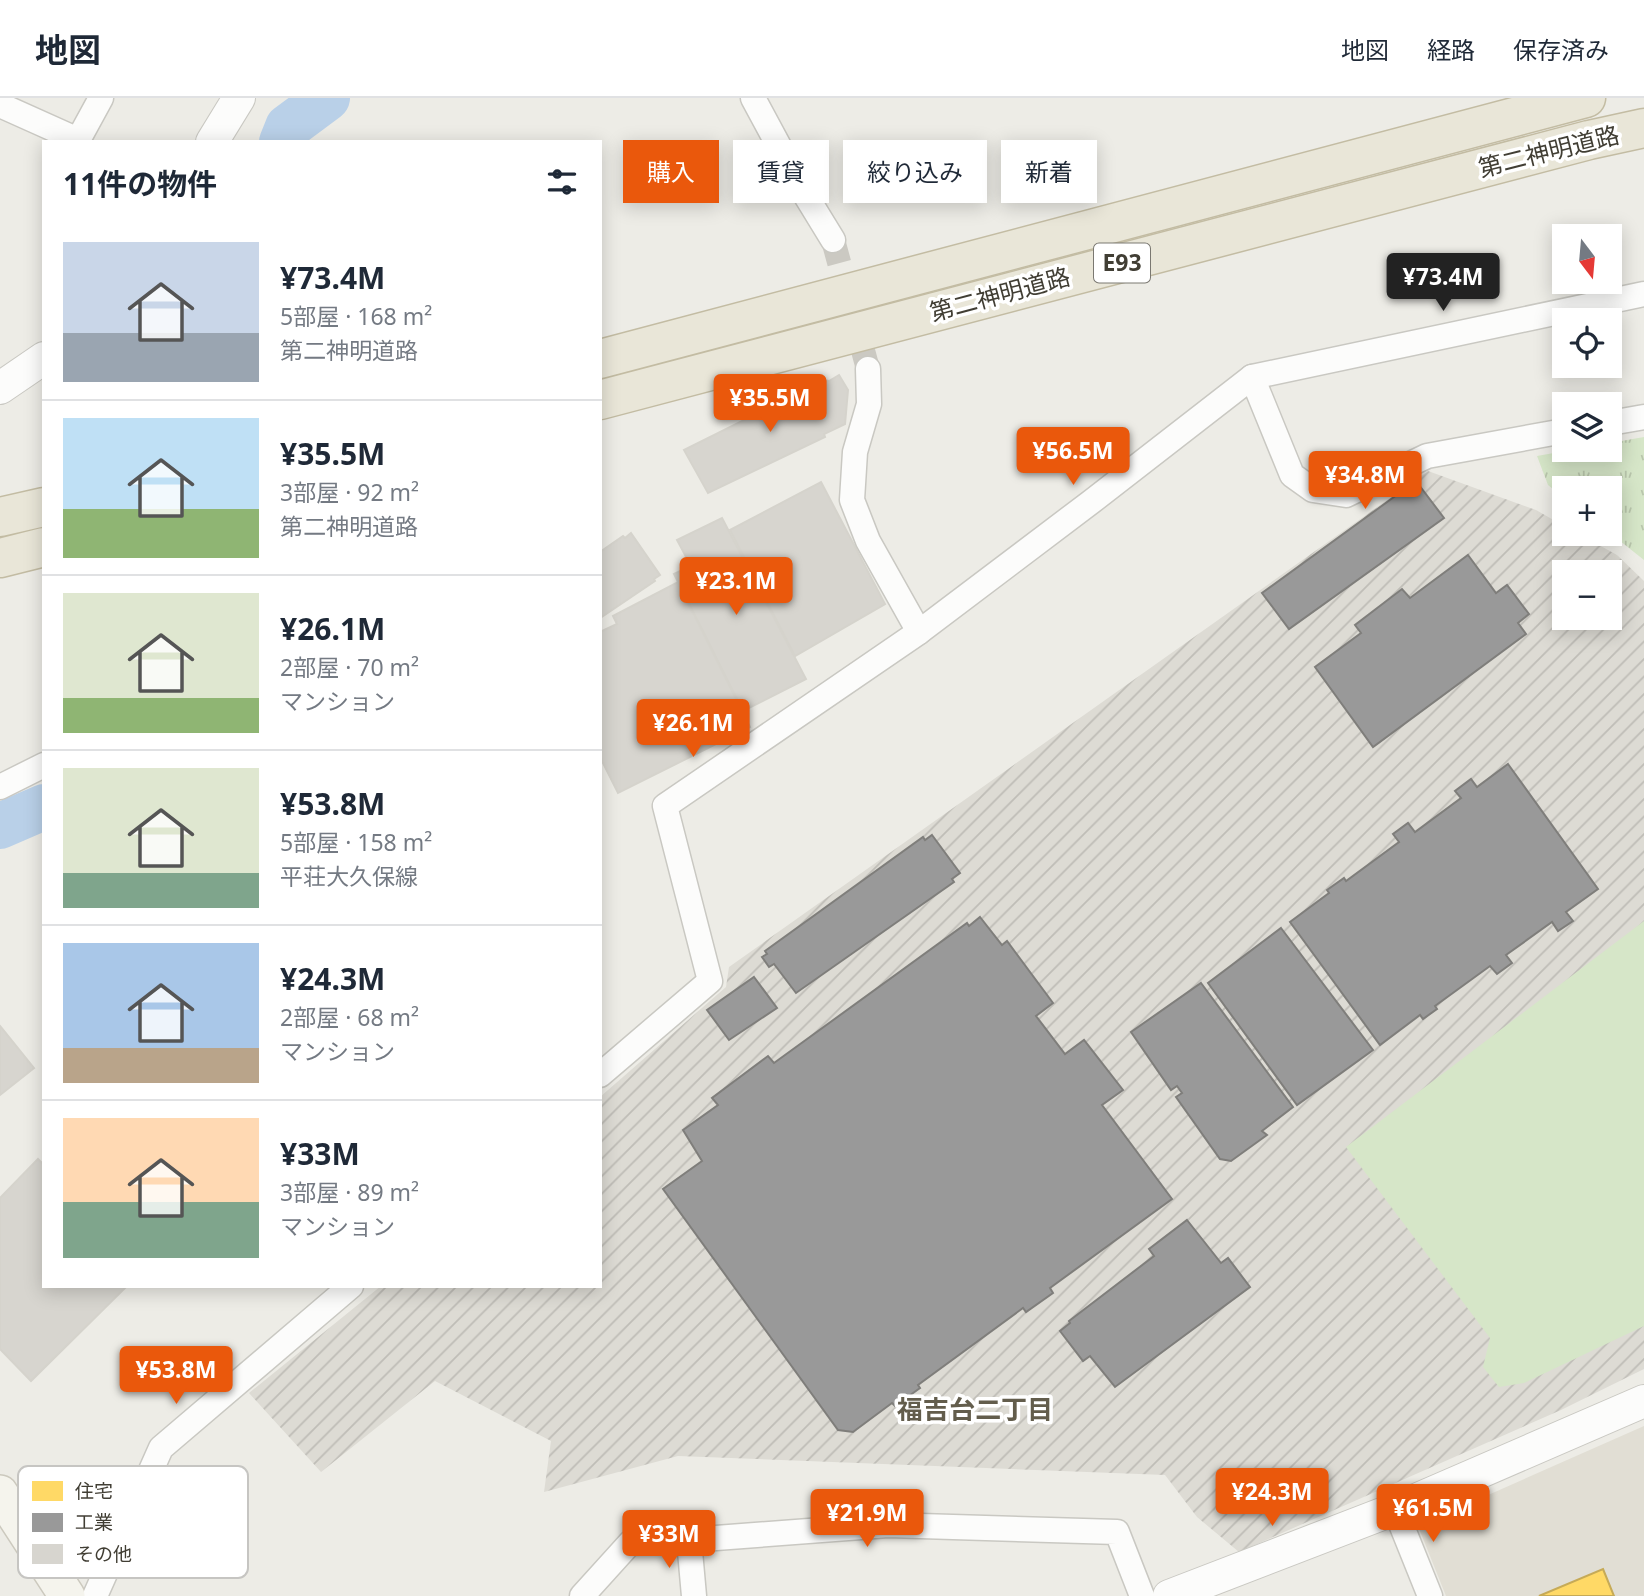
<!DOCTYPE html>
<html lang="ja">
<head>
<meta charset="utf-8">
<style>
	body { margin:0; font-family:"Noto Sans","Noto Sans JP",sans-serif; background:#f6f6f7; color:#1f2937; height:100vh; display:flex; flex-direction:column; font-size:26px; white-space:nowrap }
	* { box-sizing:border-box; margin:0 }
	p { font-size:23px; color:#747a83 }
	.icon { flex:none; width:38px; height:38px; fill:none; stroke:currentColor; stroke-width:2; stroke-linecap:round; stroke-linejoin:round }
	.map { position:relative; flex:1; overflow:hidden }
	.side { position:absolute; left:42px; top:42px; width:560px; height:1148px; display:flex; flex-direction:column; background:#fff; border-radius:0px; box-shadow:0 4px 18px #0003 }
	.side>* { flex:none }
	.banner { position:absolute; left:623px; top:42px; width:665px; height:63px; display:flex; gap:14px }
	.needle { width:46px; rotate:164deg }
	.controls { position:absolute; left:1552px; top:126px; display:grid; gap:14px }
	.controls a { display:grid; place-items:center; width:70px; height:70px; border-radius:0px; background:#fff; box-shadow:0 4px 18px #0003; font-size:35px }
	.price { position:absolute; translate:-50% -60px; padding:0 16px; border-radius:7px; background:#ea580c; color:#fff; font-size:23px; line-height:46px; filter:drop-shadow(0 2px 4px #0008) }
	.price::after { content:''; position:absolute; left:50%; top:42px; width:21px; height:16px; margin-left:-10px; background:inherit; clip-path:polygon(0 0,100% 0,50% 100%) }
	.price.on { background:#222; color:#fff }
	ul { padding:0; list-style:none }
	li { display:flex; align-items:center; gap:21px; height:175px; padding:0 21px }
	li+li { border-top:2px solid #e0e1e3 }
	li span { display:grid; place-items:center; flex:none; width:196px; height:140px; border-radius:0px; color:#555 }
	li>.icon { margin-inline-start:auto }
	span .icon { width:84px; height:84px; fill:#fffc; stroke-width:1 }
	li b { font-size:30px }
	h2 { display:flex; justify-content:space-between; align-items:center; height:84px; padding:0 21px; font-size:30px }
	.tag { padding:0 24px; border-radius:0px; background:#fff; box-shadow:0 4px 18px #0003; font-size:24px; line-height:63px }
	.tag.on { background:#ea580c; color:#fff }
	header { display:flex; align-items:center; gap:42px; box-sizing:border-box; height:98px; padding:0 35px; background:#fff; border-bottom:2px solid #e0e1e3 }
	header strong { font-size:33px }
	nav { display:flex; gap:38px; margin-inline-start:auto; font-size:24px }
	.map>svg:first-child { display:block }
	.residential { fill:#e1ded4 }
	.industrial { fill:url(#industrial-furrows); fill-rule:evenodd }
	.grass { fill:#d6e6c8 }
	.park { fill:url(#park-tufts) }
	.homes { fill:#ffd966; stroke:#c6aa57; stroke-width:2 }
	.industry { fill:#999; stroke:#7f7e7b; stroke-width:2 }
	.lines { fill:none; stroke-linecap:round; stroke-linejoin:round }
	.river { stroke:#b9d0e8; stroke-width:46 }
	.building { fill:#d7d5cf; stroke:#d5d3cc; stroke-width:2 }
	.minor-tunnel { stroke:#cbc9c2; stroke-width:24; stroke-dasharray:24 12; stroke-linecap:butt }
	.minor-casing { stroke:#c9c8c2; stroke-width:27 }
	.tertiary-casing { stroke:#c9c8c2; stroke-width:34 }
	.secondary-casing { stroke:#ccc9be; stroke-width:38 }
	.motorway-casing { stroke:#c3bca3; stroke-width:41 }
	.minor { stroke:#fcfcfb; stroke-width:24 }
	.tertiary { stroke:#fcfcfb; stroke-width:32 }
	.secondary { stroke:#f5f4ed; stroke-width:35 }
	.motorway { stroke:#e9e6d8; stroke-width:38 }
	.labels { text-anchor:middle; stroke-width:7; stroke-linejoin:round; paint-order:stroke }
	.shield { fill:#fff; stroke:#7a7871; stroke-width:2 }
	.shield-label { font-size:23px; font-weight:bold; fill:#413e34 }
	.street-label { font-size:24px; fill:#413e34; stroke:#fff }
	.neighbourhood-label { font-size:26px; font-weight:bold; fill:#635d4c; stroke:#fff }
	.key { fill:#fff; stroke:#c6c5c2; stroke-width:2 }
	.key-label { font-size:19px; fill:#413e34 }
</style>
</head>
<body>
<header>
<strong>地図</strong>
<nav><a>地図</a><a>経路</a><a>保存済み</a></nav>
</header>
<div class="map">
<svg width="1644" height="1498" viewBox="0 0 1644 1498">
	<defs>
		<pattern id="industrial-furrows" width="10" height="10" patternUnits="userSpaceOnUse" patternTransform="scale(1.75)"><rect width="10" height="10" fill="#dddbd4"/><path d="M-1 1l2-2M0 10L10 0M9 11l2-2" fill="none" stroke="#bfbdb7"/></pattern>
		<pattern id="park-tufts" width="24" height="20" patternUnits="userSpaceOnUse" patternTransform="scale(1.75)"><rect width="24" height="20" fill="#d6e6c8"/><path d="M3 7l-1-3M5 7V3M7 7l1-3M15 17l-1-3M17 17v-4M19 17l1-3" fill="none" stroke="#b9c6ac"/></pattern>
	</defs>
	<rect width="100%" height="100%" fill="#edece6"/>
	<polygon class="residential" points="1644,1328 1644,1498 1446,1498 1418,1428"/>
	<path class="industrial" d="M1428,373l108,39 28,16v8h15l38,21 27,26v788l-83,41 -322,142 -42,-35 -32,-42 -487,-19 -134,36 7,-51 -116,-60 -114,91 -72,-79 132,-107h219v-189l126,-110 3,-20zM1564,474h46v46h-46z"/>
	<polygon class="grass" points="1644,823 1644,1228 1524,1285 1499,1289 1483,1269 1490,1240 1346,1049"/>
	<polygon class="park" points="1644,339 1644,462 1610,435 1610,390 1564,390 1564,400 1548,387 1537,358 1570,352 1610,352 1610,345"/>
	<polygon class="homes" points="1603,1471 1614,1498 1539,1498"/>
	<g class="industry">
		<polygon points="1416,383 1444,420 1289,531 1262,495"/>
		<polygon points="1468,457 1496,495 1507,487 1529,516 1518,525 1526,536 1373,649 1315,569 1361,535 1355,527 1402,491 1410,500"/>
		<polygon points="1508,666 1598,791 1566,814 1573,823 1558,833 1552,824 1506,857 1512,865 1497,876 1490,868 1435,908 1437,911 1423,921 1420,917 1380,947 1290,824 1329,795 1327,792 1344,780 1346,783 1399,744 1393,736 1408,725 1415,734 1461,700 1455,693 1471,681 1477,689"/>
		<polygon points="932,737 960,775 952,781 954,784 796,895 774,866 769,869 762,859 767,856 765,853 923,739 925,742"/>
		<polygon points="980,819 1002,847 1007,843 1053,905 1036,918 1065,956 1084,942 1123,992 1102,1007 1172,1101 1050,1190 1053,1195 1026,1214 1023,1210 918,1287 920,1290 895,1308 892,1305 853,1334 838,1332 663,1091 702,1063 683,1032 718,1007 712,1000 768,958 774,965 967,825 969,828"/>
		<polygon points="1281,830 1373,952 1297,1007 1208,885"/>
		<polygon points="754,879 777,910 729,942 707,912"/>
		<polygon points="1201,885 1293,1009 1262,1033 1267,1037 1231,1063 1220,1061 1176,999 1182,995 1177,988 1171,992 1131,934"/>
		<polygon points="1187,1122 1221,1165 1228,1160 1250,1189 1115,1289 1090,1258 1083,1263 1060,1233 1070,1225 1069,1223 1154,1158 1149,1151"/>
	</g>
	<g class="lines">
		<g class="river">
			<polyline points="282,44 288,29 327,0"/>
			<polyline points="0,728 44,709"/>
		</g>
	</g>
	<g class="building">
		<polygon points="839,277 848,292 845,326 824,336 825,339 708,395 684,352 824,282 829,283"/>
		<polygon points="821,384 885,506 795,558 730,432"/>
		<polygon points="722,420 806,581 743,613 674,476 691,468 677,442"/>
		<polygon points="631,435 660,477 654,481 655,483 600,520 600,454 623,438 625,440"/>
		<polygon points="678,484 750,629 618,695 600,659 600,534 617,526 613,518"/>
		<polygon points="0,928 34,970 0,997"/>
		<polygon points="38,1061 44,1067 44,1188 127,1188 31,1283 0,1251 0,1100"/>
	</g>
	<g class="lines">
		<polyline class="minor-tunnel" points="833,142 868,271"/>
		<defs>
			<g id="minor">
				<polyline points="753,0 803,93 833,142"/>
				<polyline points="0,7 78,42"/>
				<polyline points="77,44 101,0"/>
				<polyline points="868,271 869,306 855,354 852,402 868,443 919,534"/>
				<polyline points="1252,279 1292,377 1313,392 1346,397 1427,358 1564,333"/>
				<polyline points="1610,325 1644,319"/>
				<polyline points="0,689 44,667"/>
				<polyline points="600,977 710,883 665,708 919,534 1091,404 1252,279 1644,196"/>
				<polyline points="1395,1411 1430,1498"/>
				<polyline points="689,1442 694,1498"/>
				<polyline points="95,1498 161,1350 351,1188"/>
				<polyline points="582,1498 630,1445 689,1442 888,1427 1117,1434 1142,1498"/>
			</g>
			<g id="tertiary">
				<polyline points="212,44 239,0"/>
				<polyline points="0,290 44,260"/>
				<polyline points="1169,1498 1395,1411 1644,1303"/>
			</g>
			<polyline id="secondary" points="0,1395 67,1498"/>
			<g id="motorway">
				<polyline points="600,261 1586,0"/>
				<polyline points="600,302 1589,42 1644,30"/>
				<polyline points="0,419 44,409"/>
				<polyline points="0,460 44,449"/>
			</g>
		</defs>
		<use href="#minor" class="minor-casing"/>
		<use href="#tertiary" class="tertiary-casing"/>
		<use href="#secondary" class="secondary-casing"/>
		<use href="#motorway" class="motorway-casing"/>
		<use href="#minor" class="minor"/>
		<use href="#tertiary" class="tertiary"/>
		<use href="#secondary" class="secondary"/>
		<use href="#motorway" class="motorway"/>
	</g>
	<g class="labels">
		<rect class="shield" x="1094" y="145.5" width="56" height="39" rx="5"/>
		<g class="shield-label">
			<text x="1122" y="173">E93</text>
		</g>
		<g class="street-label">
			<text transform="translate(1549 54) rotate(-14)" y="8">第二神明道路</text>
			<text transform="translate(1000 197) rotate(-15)" y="8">第二神明道路</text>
		</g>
		<g class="neighbourhood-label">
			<text x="975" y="1321">福吉台二丁目</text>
		</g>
	</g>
	<rect x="18" y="1368" width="230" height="112" rx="10" class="key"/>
	<rect x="32" y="1383" width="31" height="20" fill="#ffd966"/>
	<rect x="32" y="1415" width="31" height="19" fill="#999"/>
	<rect x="32" y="1446" width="31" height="20" fill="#d7d5cf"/>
	<g class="key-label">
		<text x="75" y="1400">住宅</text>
		<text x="75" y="1431">工業</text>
		<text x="75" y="1463">その他</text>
	</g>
</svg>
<div class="controls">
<a><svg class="needle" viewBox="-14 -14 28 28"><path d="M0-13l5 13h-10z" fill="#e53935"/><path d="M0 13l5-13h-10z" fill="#747a83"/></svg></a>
<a><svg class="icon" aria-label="locate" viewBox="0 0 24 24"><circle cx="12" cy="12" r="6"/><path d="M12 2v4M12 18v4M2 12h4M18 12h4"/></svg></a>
<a><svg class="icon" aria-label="layers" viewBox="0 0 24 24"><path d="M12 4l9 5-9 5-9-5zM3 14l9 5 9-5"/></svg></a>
<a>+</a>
<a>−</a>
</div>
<b class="price on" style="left:1443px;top:215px">¥73.4M</b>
<b class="price" style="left:770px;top:336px">¥35.5M</b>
<b class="price" style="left:1073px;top:389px">¥56.5M</b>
<b class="price" style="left:1365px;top:413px">¥34.8M</b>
<b class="price" style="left:736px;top:519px">¥23.1M</b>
<b class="price" style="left:693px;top:661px">¥26.1M</b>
<b class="price" style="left:176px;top:1308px">¥53.8M</b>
<b class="price" style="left:1272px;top:1430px">¥24.3M</b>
<b class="price" style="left:1433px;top:1446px">¥61.5M</b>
<b class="price" style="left:867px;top:1451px">¥21.9M</b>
<b class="price" style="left:669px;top:1472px">¥33M</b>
<div class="banner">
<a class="tag on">購入</a>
<a class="tag">賃貸</a>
<a class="tag">絞り込み</a>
<a class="tag">新着</a>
</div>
<section class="side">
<h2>11件の物件<svg class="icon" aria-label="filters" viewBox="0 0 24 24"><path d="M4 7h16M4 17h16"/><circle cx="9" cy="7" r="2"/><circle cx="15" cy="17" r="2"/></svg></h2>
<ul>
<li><span style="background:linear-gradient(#c9d6e8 65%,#9aa5b1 0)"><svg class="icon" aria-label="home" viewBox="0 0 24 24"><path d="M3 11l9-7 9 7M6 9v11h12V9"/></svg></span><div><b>¥73.4M</b><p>5部屋 · 168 m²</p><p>第二神明道路</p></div></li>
<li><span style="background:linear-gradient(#bfe0f5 65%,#8fb573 0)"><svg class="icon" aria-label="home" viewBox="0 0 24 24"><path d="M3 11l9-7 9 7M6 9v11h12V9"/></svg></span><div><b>¥35.5M</b><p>3部屋 · 92 m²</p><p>第二神明道路</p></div></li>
<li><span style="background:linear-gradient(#dfe7d0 75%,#8fb573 0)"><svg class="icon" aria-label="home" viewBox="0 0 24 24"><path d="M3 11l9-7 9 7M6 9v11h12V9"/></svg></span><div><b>¥26.1M</b><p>2部屋 · 70 m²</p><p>マンション</p></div></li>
<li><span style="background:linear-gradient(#dfe7d0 75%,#7fa58c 0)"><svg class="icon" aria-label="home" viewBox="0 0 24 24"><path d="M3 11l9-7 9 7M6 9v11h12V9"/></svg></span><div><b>¥53.8M</b><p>5部屋 · 158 m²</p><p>平荘大久保線</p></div></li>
<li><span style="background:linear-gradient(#a9c7e8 75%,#b9a48a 0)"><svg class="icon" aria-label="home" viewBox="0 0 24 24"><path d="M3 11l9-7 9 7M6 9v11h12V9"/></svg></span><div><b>¥24.3M</b><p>2部屋 · 68 m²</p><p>マンション</p></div></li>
<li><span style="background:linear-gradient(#ffd9b3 60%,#7fa58c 0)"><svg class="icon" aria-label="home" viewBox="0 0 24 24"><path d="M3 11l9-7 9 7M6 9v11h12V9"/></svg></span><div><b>¥33M</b><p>3部屋 · 89 m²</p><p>マンション</p></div></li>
</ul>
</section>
</div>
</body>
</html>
